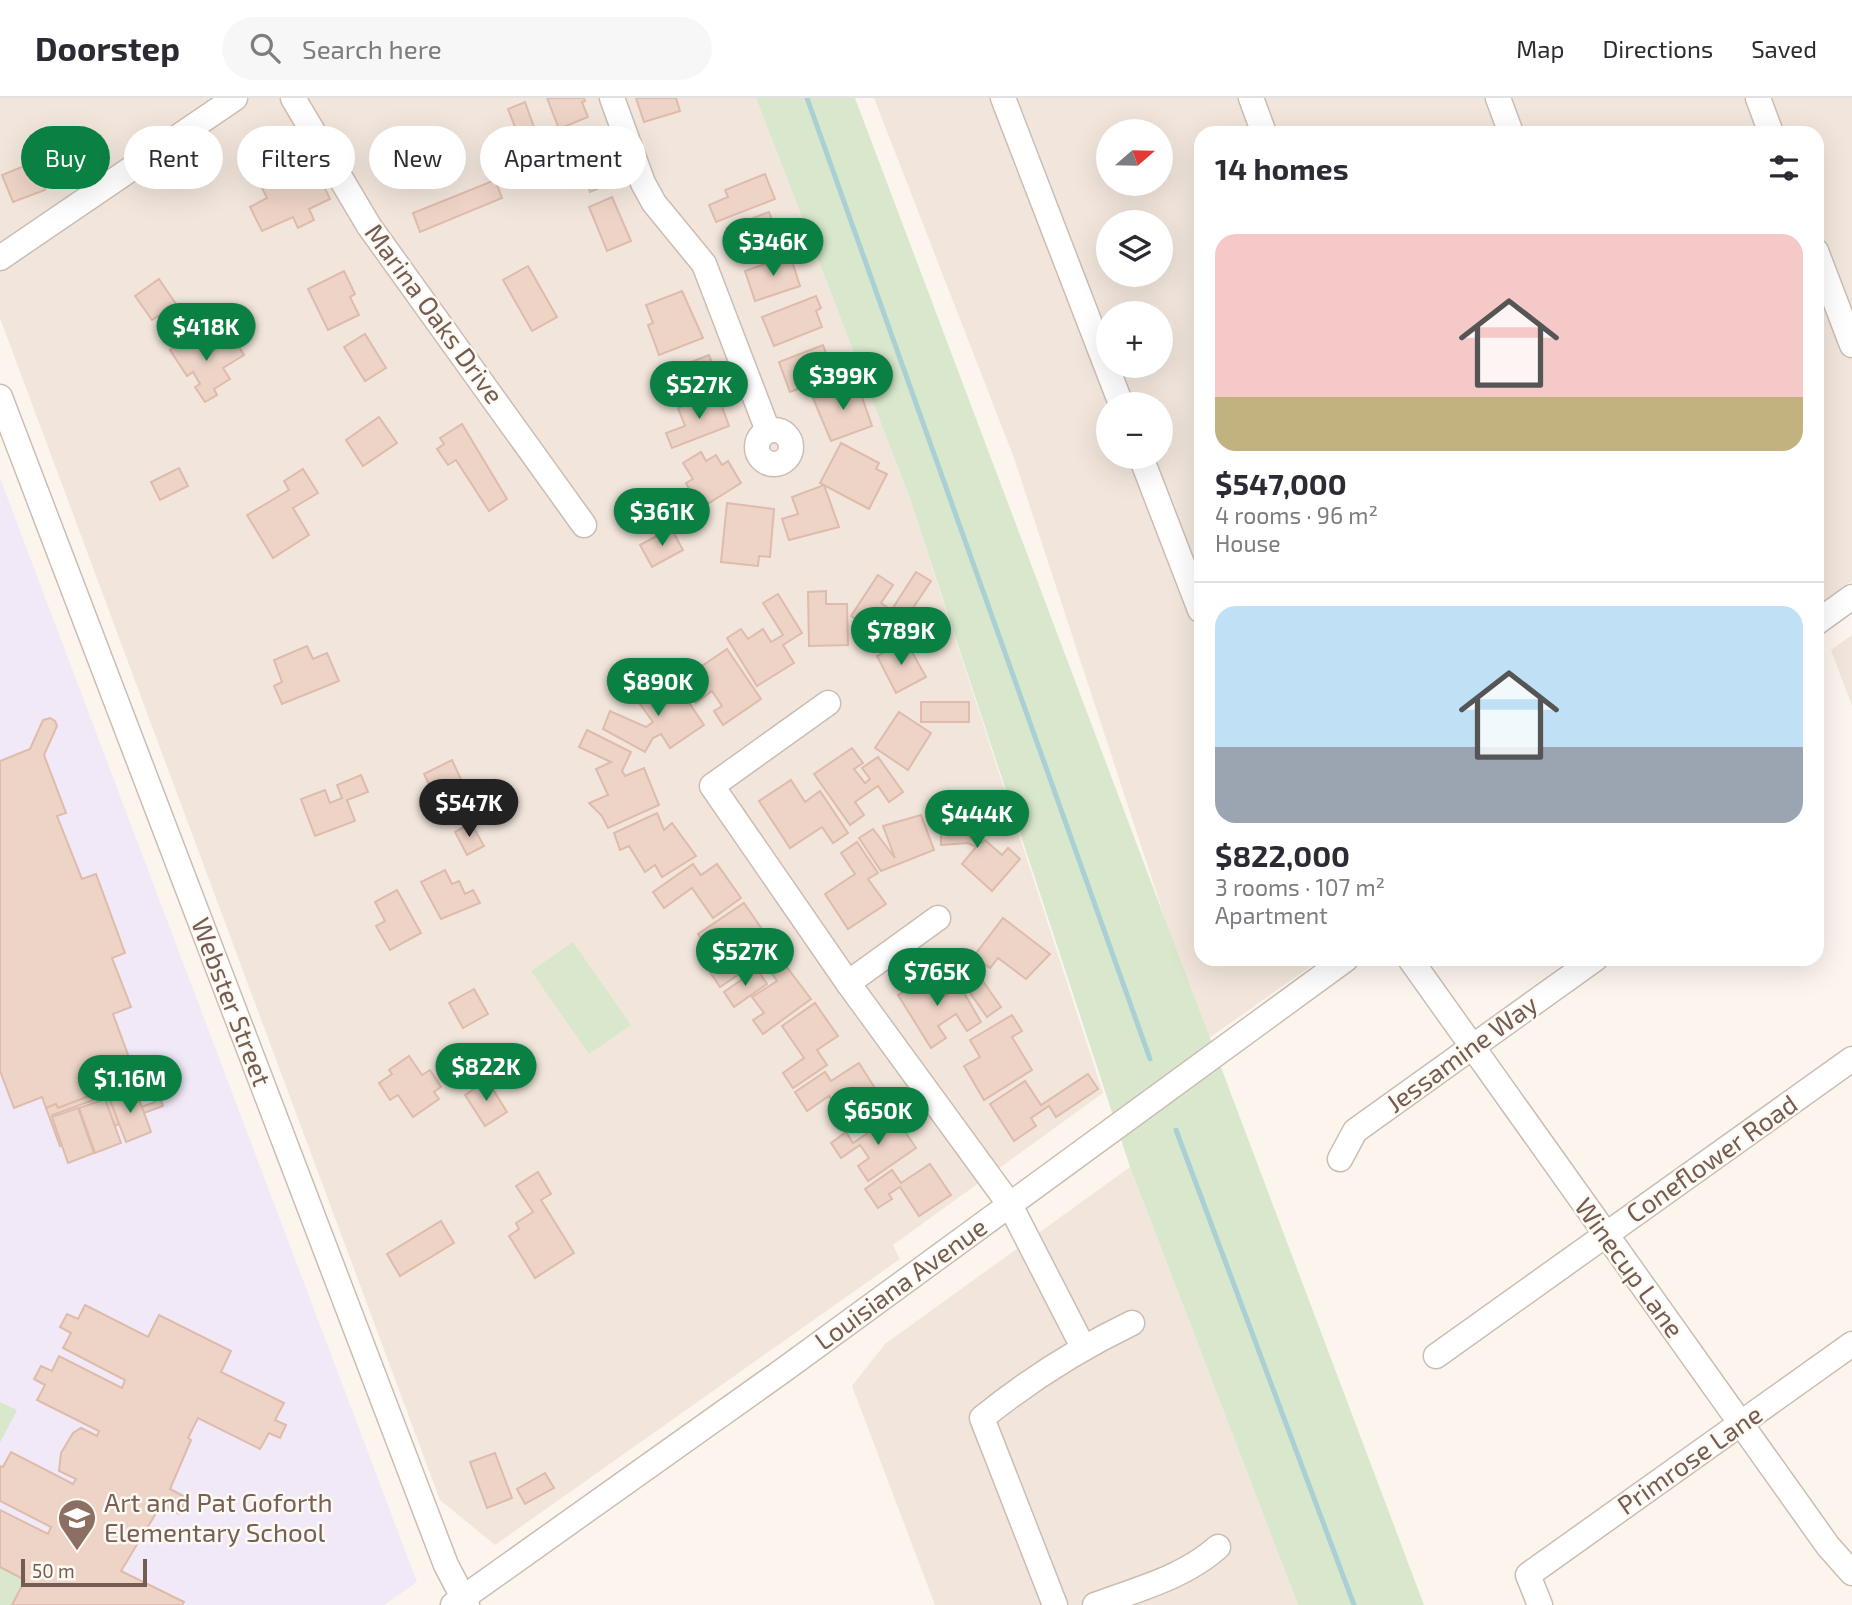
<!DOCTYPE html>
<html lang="en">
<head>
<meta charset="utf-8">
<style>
	body { margin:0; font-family:"Exo 2",sans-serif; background:#f7f7f7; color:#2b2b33; height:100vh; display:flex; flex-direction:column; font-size:26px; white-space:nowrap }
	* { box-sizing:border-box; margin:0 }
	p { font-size:23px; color:#7c7c81 }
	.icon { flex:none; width:38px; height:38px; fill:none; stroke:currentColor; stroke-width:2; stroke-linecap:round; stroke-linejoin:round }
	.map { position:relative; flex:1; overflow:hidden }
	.drawer { position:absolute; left:1194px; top:28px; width:630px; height:840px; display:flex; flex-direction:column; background:#fff; border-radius:21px; box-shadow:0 7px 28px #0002 }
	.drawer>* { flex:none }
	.guide { position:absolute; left:21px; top:28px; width:665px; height:63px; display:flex; gap:14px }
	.needle { width:46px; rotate:70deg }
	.tools { position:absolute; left:1096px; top:21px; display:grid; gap:14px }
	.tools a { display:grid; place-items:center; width:77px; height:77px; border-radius:50%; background:#fff; box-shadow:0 7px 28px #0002; font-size:35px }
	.scale { position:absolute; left:21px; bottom:18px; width:126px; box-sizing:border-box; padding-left:7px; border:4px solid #745c52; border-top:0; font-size:19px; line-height:24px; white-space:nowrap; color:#745c52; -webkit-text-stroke:5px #fdf9f3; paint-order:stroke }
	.price { position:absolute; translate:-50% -60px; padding:0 16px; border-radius:24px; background:#0b8043; color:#fff; font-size:23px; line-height:46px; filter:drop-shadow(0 2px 4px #0008) }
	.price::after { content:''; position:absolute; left:50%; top:42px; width:21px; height:16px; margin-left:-10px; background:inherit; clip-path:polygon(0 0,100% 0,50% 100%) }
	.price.selected { background:#222; color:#fff }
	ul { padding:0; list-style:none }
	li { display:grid; align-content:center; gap:14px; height:371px; padding:0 21px }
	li+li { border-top:2px solid #e1e1e2 }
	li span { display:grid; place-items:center; height:217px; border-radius:21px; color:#555 }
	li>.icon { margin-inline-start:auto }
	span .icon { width:126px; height:126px; fill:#fffc; stroke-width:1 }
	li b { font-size:30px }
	h2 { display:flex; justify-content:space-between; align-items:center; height:84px; padding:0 21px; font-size:30px }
	.chip { padding:0 24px; border-radius:32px; background:#fff; box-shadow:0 7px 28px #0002; font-size:24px; line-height:63px }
	.chip.selected { background:#0b8043; color:#fff }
	header { display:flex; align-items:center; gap:42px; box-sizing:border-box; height:98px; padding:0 35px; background:#fff; border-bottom:2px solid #e1e1e2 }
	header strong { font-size:33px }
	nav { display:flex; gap:38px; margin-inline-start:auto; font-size:24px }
	.search { width:490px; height:63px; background:#f7f7f7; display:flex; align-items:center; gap:18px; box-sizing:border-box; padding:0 24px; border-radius:38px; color:#7c7c81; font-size:26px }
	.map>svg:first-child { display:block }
	.residential { fill:#f2e6dc; fill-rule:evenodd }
	.education { fill:#f1e9f8 }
	.green { fill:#d9e8cc }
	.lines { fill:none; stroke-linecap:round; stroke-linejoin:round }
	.stream { stroke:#aad0d4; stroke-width:5 }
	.building { fill:#edd4c7; stroke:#debbaa; stroke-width:2 }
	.minor-casing { stroke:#ccbdb3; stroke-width:27 }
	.minor { stroke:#fff; stroke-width:24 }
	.labels { text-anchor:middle; stroke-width:5; stroke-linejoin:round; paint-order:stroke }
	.street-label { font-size:26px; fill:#745c52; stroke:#fdf9f3 }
	.education-label { font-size:26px; fill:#785e54; stroke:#fdf9f3; text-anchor:start }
</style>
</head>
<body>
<header>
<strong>Doorstep</strong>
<div class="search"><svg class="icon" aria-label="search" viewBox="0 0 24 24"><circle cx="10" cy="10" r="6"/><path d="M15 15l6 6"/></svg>Search here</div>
<nav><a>Map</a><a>Directions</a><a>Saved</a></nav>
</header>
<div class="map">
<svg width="1852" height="1507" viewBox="0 0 1852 1507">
	<rect width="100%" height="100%" fill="#fbf5ed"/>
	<g class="residential">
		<polygon points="0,0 756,0 909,398 1103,995 893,1147 900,1161 495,1447 440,1402 0,220"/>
		<path d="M874,0h978v483l-35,25 -1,-473h-616v826h121l-116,82 -191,-583zM1108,33h52v53h-52zM1108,124h52v53h-52zM1108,215h52v53h-52zM1108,306h52v53h-52z"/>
		<polygon points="1852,537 1852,608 1831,552"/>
		<polygon points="1130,1069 1298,1507 935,1507 852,1288 885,1246"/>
	</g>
	<polygon class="education" points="0,380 417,1484 384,1507 0,1507"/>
	<g class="green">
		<polygon points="756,0 855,0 1424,1507 1298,1507 1130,1069 909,398"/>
		<polygon points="573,844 631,927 589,956 531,873"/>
		<polygon points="0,1304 17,1312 0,1345"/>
		<polygon points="0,1469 25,1482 12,1507 0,1507"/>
	</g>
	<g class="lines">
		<g class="stream">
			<polyline points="807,0 1150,961"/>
			<polyline points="1176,1032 1354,1507"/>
		</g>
	</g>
	<g class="building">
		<polygon points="547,0 584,0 585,3 582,4 588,19 559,31"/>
		<polygon points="636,0 676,0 680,13 644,24"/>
		<polygon points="525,4 540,46 528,50 530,58 508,66 496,36 515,29 508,11"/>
		<polygon points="60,33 77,73 61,80 52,57 45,59 38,42"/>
		<polygon points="596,39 614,84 590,94 586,83 571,89 558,54"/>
		<polygon points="34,64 45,92 13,104 2,77"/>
		<polygon points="315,69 330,101 309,111 314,122 298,130 293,119 262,133 250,109 267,100 262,90"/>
		<polygon points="765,76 775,101 716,124 709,107 728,99 725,92"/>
		<polygon points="495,82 502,100 420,134 413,115"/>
		<polygon points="612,99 631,143 607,153 589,109"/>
		<polygon points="769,114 781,145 739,161 727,130"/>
		<polygon points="790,157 800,188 755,203 745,173"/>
		<polygon points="528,168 557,219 532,233 503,182"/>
		<polygon points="344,173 355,196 350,199 359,217 328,232 308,191"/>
		<polygon points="159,181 176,206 152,222 135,198"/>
		<polygon points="682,193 703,240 659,257 648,227 653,225 646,207"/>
		<polygon points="816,198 821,210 816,213 822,229 774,248 762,219"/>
		<polygon points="199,234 211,254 233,240 244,257 223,270 230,281 214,291 217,297 205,304 195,289 200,286 193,274 187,278 170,252"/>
		<polygon points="365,236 386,270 365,283 344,249"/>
		<polygon points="823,247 834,277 790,294 779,264"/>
		<polygon points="709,257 716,275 699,282 701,289 669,301 660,276"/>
		<polygon points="857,285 872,328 831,343 813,300"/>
		<polygon points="717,295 729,328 672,350 666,335 685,328 678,310"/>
		<polygon points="379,319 397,345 363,368 346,342"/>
		<polygon points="462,326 507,401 489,413 456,362 448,367 437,351 444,346 440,340"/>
		<polygon points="841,345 879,365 876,371 887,376 869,411 820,385"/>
		<polygon points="701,354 706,363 716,357 722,367 728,363 741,385 701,410 686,385 693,381 683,365"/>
		<polygon points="179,370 188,388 160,402 151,384"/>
		<polygon points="303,371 318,395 293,410 309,437 273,460 247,417 289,392 284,383"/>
		<polygon points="824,387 839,429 789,442 782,421 798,416 792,399"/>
		<polygon points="727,405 774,411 770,459 759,458 758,468 721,464"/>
		<polygon points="671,430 683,452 652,469 640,447"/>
		<polygon points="916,474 931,483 903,525 889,516"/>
		<polygon points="878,477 893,487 881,505 888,510 874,533 851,518"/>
		<polygon points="826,493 826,506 847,506 848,547 809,548 808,494"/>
		<polygon points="778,496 802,535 783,547 794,565 757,588 727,540 741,531 748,541 763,531 771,544 783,537 763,505"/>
		<polygon points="906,543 926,579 896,595 877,558"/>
		<polygon points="307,548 313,561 327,555 339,583 282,606 274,588 282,584 274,562"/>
		<polygon points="727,551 761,601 723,627 714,613 722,608 712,593 696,605 673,572 688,561 696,572"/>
		<polygon points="671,578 704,627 670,650 661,636 653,640 645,654 603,631 610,613 646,629 653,624 637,602"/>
		<rect x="921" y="604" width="48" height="20"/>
		<polygon points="899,614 931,635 908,672 875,650"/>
		<polygon points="50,620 55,623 57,628 44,657 66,715 57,718 82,781 96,776 125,855 112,860 131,909 113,916 131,965 103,976 107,987 99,990 100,994 58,1010 56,1006 46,1010 42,999 14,1010 0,973 0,663 30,651 43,622"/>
		<polygon points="587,632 631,654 622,673 625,678 644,670 659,707 608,730 602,718 589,705 608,697 596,671 611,664 579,649"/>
		<polygon points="852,650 863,665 854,671 865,685 870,681 862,670 878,659 903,694 889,704 878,688 855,704 864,717 850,727 814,676"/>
		<polygon points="452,662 465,690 437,703 424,676"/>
		<polygon points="361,677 368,694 347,702 355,723 315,738 301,701 325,692 330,705 342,700 337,687"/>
		<polygon points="791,682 805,704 820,693 848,735 833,745 822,729 790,750 759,703"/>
		<polygon points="941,712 968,712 968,738 982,745 985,742 1002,757 1008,750 1020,761 992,793 962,766 976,749 968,745 941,747"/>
		<polygon points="657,715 664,732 672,725 696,758 662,779 655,767 645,774 629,748 620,752 614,735"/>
		<polygon points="921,717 934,752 881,773 859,740 873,731 895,760 883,728"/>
		<polygon points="471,725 484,748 467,757 455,734"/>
		<polygon points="857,744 878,775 868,781 886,806 848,831 825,796 855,776 841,755"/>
		<polygon points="693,766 701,777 717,766 741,800 713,820 692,790 664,810 653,794"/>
		<polygon points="445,772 452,786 459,783 465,796 473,792 480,805 441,821 421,784"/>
		<polygon points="397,792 421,835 390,852 376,828 385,823 375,804"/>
		<polygon points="744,805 766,837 744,851 754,866 720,889 710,874 719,868 698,836"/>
		<polygon points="1003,820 1050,856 1026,881 998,860 990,870 974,858"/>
		<polygon points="783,864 811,901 763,936 753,922 764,915 752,899 777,883 770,873"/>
		<polygon points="973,869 1001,909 987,919 959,879"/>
		<polygon points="757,871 767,886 734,909 724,894"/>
		<polygon points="937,873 946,887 937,892 942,900 960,888 981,924 967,933 956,916 938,928 946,940 931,950 898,897"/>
		<polygon points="474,891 488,916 463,930 449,905"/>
		<polygon points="815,905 838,938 817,952 827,967 793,990 783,975 804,960 782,928"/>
		<polygon points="1012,917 1022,933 1012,939 1032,972 984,1002 964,968 980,959 970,942"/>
		<polygon points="409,958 422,977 430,972 441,989 434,994 439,1001 413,1019 398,997 390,1002 379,985 392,976 389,972"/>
		<polygon points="859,965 883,1003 847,1026 829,998 807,1013 795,994 825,974 831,983"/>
		<polygon points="150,973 163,1008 144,1015 141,1009 155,1004 146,982 109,996 119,1026 115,1028 102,999 52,1017 62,1047 60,1048 46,1010 56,1006 58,1010 100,994 99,990"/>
		<polygon points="1088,976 1098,991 1056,1019 1049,1008 1031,1020 1036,1028 1014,1043 990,1006 1025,983 1041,1007"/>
		<polygon points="487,982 507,1014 485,1028 465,997"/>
		<polygon points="135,990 151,1034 126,1044 109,999"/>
		<polygon points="105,1001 121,1045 95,1055 79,1010"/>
		<polygon points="78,1010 94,1055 68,1065 52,1019"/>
		<polygon points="894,1017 916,1050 868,1083 858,1068 869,1060 860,1047 841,1060 831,1045 846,1034 853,1045"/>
		<polygon points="930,1066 951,1097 919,1118 900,1089 889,1096 892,1101 878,1110 865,1091 892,1072 901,1085"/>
		<polygon points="538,1074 551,1096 541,1102 574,1155 535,1180 509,1138 519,1131 516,1125 533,1114 516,1088"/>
		<polygon points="441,1123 454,1145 400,1178 387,1156"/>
		<polygon points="85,1207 148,1239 159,1217 231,1253 221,1274 284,1305 275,1322 286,1327 280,1340 269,1335 260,1351 198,1320 188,1340 191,1342 170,1391 187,1400 179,1416 161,1407 121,1473 184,1504 182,1507 12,1507 25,1482 0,1469 0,1412 48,1436 51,1429 0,1403 0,1368 3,1369 11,1354 73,1386 76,1381 59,1373 61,1355 73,1335 81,1330 97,1338 99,1333 37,1302 45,1287 34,1281 41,1268 52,1273 59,1258 122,1290 125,1282 63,1250 71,1235 60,1229 67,1216 78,1221"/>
		<polygon points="495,1355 512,1400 487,1410 470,1364"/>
		<polygon points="545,1375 554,1390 525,1406 517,1391"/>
	</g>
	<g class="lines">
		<defs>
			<g id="minor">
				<polyline points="293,0 369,128 584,427"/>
				<polyline points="612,0 643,85 654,105 704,166 768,333"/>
				<polyline points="1003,0 1121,306"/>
				<polyline points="1251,0 1264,35"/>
				<polyline points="1498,0 1511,35"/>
				<polyline points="1758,0 1771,35"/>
				<polyline points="1816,153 1852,247"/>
				<polyline points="0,160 235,0"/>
				<polyline points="0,299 446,1467 467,1507"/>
				<circle cx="774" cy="349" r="17"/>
				<polyline points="1141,359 1200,512"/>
				<polyline points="1816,525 1852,499"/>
				<polyline points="828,605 712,688 848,885 1010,1107 1083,1249"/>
				<polyline points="1410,861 1828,1448 1852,1475"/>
				<polyline points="848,885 938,820"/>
				<polyline points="1340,1061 1355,1033 1595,861"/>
				<polyline points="1436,1258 1852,961"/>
				<polyline points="453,1507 785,1271 1346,861"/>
				<path d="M1055,1507l-73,-187c47,-38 96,-69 150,-95"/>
				<path d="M1095,1507c43,-16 88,-27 123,-58"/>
				<polyline points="1540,1507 1528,1477 1852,1246"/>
			</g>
		</defs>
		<use href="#minor" class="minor-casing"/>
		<use href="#minor" class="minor"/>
	</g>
	<defs>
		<symbol id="school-pin" viewBox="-11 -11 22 30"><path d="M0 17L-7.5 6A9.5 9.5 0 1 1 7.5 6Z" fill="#8d6e63" stroke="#fdf9f3"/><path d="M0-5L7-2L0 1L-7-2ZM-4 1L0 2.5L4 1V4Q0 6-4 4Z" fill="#fff"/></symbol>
	</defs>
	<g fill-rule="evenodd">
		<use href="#school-pin" x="55" y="1398" width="44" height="60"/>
	</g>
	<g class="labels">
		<g class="street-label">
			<text transform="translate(434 216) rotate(54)" y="9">Marina Oaks Drive</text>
			<text transform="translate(231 904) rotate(69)" y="9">Webster Street</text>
			<text transform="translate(1462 956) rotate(-36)" y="9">Jessamine Way</text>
			<text transform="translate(1712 1061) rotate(-35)" y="9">Coneflower Road</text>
			<text transform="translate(1629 1170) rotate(54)" y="9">Winecup Lane</text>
			<text transform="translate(901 1186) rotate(-36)" y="9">Louisiana Avenue</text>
			<text transform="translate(1690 1362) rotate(-35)" y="9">Primrose Lane</text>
		</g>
		<g class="education-label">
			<text x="104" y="1414">Art and Pat Goforth<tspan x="104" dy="30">Elementary School</tspan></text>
		</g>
	</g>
</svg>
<div class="tools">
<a><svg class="needle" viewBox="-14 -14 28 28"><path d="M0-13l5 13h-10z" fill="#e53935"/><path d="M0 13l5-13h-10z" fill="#7c7c81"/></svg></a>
<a><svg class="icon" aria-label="layers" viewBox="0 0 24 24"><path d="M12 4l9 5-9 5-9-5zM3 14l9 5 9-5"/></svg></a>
<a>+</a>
<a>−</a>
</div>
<div class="scale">50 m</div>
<b class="price" style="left:773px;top:180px">$346K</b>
<b class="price" style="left:206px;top:265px">$418K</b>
<b class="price" style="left:843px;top:314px">$399K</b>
<b class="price" style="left:699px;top:323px">$527K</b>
<b class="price" style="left:662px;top:450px">$361K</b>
<b class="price" style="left:901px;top:569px">$789K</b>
<b class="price" style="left:658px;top:620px">$890K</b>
<b class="price selected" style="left:469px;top:741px">$547K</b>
<b class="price" style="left:977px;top:752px">$444K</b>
<b class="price" style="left:745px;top:890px">$527K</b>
<b class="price" style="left:937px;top:910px">$765K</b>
<b class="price" style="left:486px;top:1005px">$822K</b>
<b class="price" style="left:130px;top:1017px">$1.16M</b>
<b class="price" style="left:878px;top:1049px">$650K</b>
<div class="guide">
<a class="chip selected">Buy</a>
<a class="chip">Rent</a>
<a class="chip">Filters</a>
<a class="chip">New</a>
<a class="chip">Apartment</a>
</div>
<section class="drawer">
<h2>14 homes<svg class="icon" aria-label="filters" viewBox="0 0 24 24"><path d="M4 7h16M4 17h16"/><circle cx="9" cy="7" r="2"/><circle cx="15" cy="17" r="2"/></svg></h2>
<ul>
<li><span style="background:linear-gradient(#f6c9c9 75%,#c2b280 0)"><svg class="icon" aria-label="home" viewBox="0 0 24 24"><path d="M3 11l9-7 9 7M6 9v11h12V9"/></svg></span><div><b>$547,000</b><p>4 rooms · 96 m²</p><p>House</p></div></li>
<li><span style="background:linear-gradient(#bfe0f5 65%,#9aa5b1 0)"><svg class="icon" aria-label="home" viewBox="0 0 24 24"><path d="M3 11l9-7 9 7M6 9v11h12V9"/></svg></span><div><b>$822,000</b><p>3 rooms · 107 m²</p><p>Apartment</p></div></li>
</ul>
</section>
</div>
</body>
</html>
